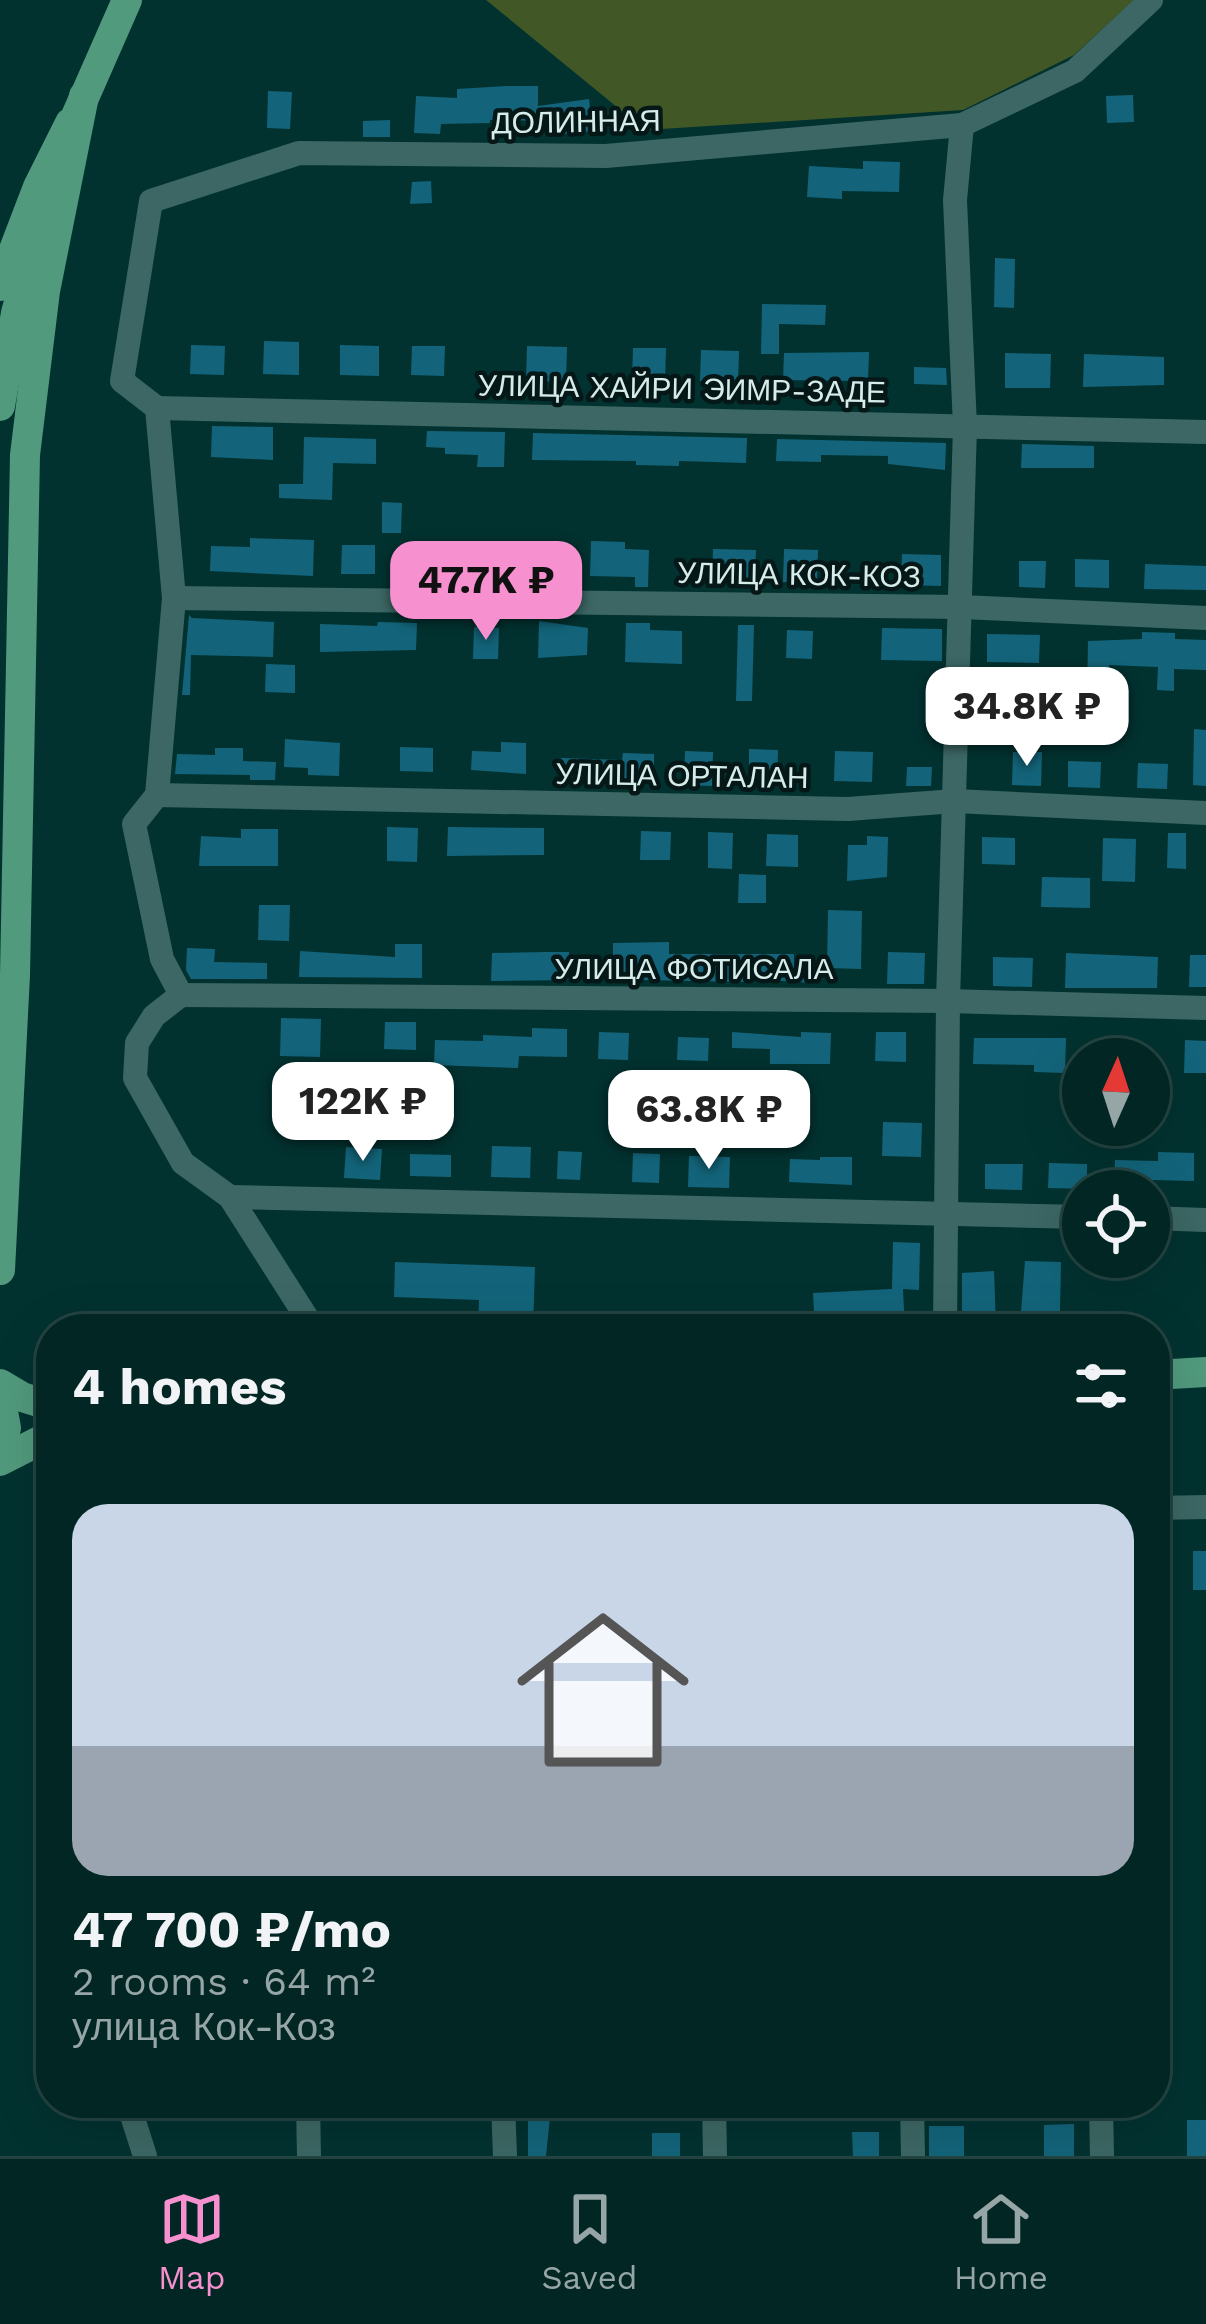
<!DOCTYPE html>
<html lang="en">
<head>
<meta charset="utf-8">
<style>
	body { margin:0; font-family:"Work Sans",sans-serif; background:#0c2e2c; color:#f1f3f6; height:100vh; display:flex; flex-direction:column; font-size:45px; white-space:nowrap }
	* { box-sizing:border-box; margin:0 }
	p { font-size:39px; color:#96a5a6 }
	.icon { flex:none; width:66px; height:66px; fill:none; stroke:currentColor; stroke-width:2; stroke-linecap:round; stroke-linejoin:round }
	.map { position:relative; flex:1; overflow:hidden }
	.panel { position:absolute; left:36px; top:1314px; width:1134px; height:804px; display:flex; flex-direction:column; background:#022624; border-radius:48px; box-shadow:0 12px 48px #0002,0 0 0 3px #234341 }
	.panel>* { flex:none }
	.needle { width:78px; rotate:3deg }
	.controls { position:absolute; left:1062px; top:1038px; display:grid; gap:24px }
	.controls a { display:grid; place-items:center; width:108px; height:108px; border-radius:50%; background:#022624; box-shadow:0 12px 48px #0002,0 0 0 3px #234341; font-size:60px }
	.price { position:absolute; translate:-50% -102px; padding:0 27px; border-radius:24px; background:#fff; color:#222; font-size:39px; line-height:78px; filter:drop-shadow(0 3px 6px #0008) }
	.price::after { content:''; position:absolute; left:50%; top:72px; width:36px; height:27px; margin-left:-18px; background:inherit; clip-path:polygon(0 0,100% 0,50% 100%) }
	.price.active { background:#f690cf; color:#111 }
	ul { padding:0; list-style:none }
	li { display:grid; align-content:center; gap:24px; height:636px; padding:0 36px }
	li span { display:grid; place-items:center; height:372px; border-radius:36px; color:#555 }
	li>.icon { margin-inline-start:auto }
	span .icon { width:216px; height:216px; fill:#fffc; stroke-width:1 }
	li b { font-size:51px }
	h2 { display:flex; justify-content:space-between; align-items:center; height:144px; padding:0 36px; font-size:51px }
	.dock { display:flex; justify-content:space-around; align-items:center; height:168px; border-top:3px solid #234341; background:#022624; font-size:33px; color:#96a5a6 }
	.dock a { display:grid; justify-items:center; gap:6px }
	.dock .active { color:#f690cf }
	.map>svg:first-child { display:block }
	.green { fill:#415726 }
	.building { fill:#13647a }
	.lines { fill:none; stroke-linecap:round; stroke-linejoin:round }
	.minor { stroke:#3c6764; stroke-width:24 }
	.major { stroke:#519a7d; stroke-width:30 }
	.labels { text-anchor:middle; stroke-width:9; stroke-linejoin:round; paint-order:stroke }
	.street-label { font-size:30px; fill:#d5ecea; stroke:#051716 }
</style>
</head>
<body>
<div class="map">
<svg width="1206" height="2156" viewBox="0 0 1206 2156">
	<rect width="100%" height="100%" fill="#023230"/>
	<polygon class="green" points="486,0 1134,0 1074,55 963,110 645,130"/>
	<g class="building">
		<polygon points="506,86 538,86 538,106 589,99 593,131 556,135 555,121 490,120 490,123 441,124 440,134 414,133 416,96 457,98 457,89"/>
		<polygon points="268,91 292,92 290,129 267,128"/>
		<polygon points="1133,95 1134,122 1107,123 1106,96"/>
		<polygon points="390,120 390,137 363,137 363,121"/>
		<polygon points="863,161 900,162 899,192 842,191 842,199 807,197 809,166 863,169"/>
		<polygon points="431,181 432,203 410,204 412,182"/>
		<polygon points="995,258 1015,259 1014,308 994,307"/>
		<polygon points="762,304 826,305 825,325 779,324 779,354 761,354"/>
		<polygon points="264,341 299,342 299,375 263,374"/>
		<polygon points="191,345 225,346 224,375 190,374"/>
		<polygon points="340,345 379,346 379,376 340,375"/>
		<polygon points="412,346 445,346 444,376 411,375"/>
		<polygon points="527,346 567,347 566,382 526,381"/>
		<polygon points="633,348 666,348 665,382 632,382"/>
		<polygon points="701,350 739,351 738,383 700,381"/>
		<polygon points="869,352 868,381 783,380 784,353"/>
		<polygon points="1005,353 1051,354 1050,388 1005,388"/>
		<polygon points="1084,354 1164,357 1164,385 1083,387"/>
		<polygon points="914,367 946,368 947,385 914,384"/>
		<polygon points="212,426 273,427 273,460 211,457"/>
		<polygon points="427,431 505,432 504,467 477,467 478,455 445,454 445,448 426,447"/>
		<polygon points="533,433 747,438 746,463 679,461 679,466 636,465 636,461 532,460"/>
		<polygon points="304,437 376,439 376,464 333,463 332,500 279,498 279,484 303,484"/>
		<polygon points="777,439 946,443 945,470 888,464 888,456 821,455 821,462 776,461"/>
		<polygon points="1022,444 1094,446 1094,468 1021,468"/>
		<polygon points="382,502 402,503 401,533 382,533"/>
		<polygon points="250,538 314,540 313,576 210,571 211,546 250,547"/>
		<polygon points="591,541 625,542 625,549 649,550 648,587 635,587 635,577 590,576"/>
		<polygon points="469,543 502,543 502,577 468,576"/>
		<polygon points="342,545 375,545 375,574 341,574"/>
		<polygon points="402,548 437,549 436,576 402,575"/>
		<polygon points="713,549 756,550 755,580 712,579"/>
		<polygon points="784,549 818,550 817,582 783,582"/>
		<polygon points="533,551 565,551 565,579 532,578"/>
		<polygon points="902,554 941,555 941,586 901,585"/>
		<polygon points="1075,559 1109,560 1109,588 1075,587"/>
		<polygon points="1019,561 1046,561 1045,588 1019,587"/>
		<polygon points="1145,564 1206,566 1206,590 1144,589"/>
		<polygon points="189,615 192,618 274,622 273,657 191,655 190,695 182,695"/>
		<polygon points="539,621 588,628 587,655 538,658"/>
		<polygon points="378,622 417,623 416,650 320,652 320,624 377,626"/>
		<polygon points="626,623 650,623 650,630 682,631 682,664 625,662"/>
		<polygon points="738,625 754,625 752,701 736,701"/>
		<polygon points="474,627 499,628 498,659 473,659"/>
		<polygon points="882,628 942,629 942,661 881,660"/>
		<polygon points="787,630 813,631 812,659 786,658"/>
		<polygon points="1142,632 1175,633 1175,639 1206,640 1206,670 1174,669 1174,691 1157,690 1158,667 1109,665 1109,696 1087,696 1088,641 1142,639"/>
		<polygon points="987,634 1040,635 1039,663 987,662"/>
		<polygon points="266,664 295,665 295,693 265,692"/>
		<polygon points="1194,729 1206,730 1206,786 1193,785"/>
		<polygon points="285,739 340,743 339,776 308,775 308,768 284,767"/>
		<polygon points="501,742 526,743 526,774 471,770 472,751 501,752"/>
		<polygon points="400,747 433,748 433,772 400,771"/>
		<polygon points="215,748 243,748 243,761 276,762 275,780 250,780 250,775 175,774 177,754 215,755"/>
		<polygon points="749,749 778,750 777,780 749,780"/>
		<polygon points="685,751 713,752 712,786 684,785"/>
		<polygon points="835,751 873,752 872,782 834,781"/>
		<polygon points="1013,752 1042,752 1041,786 1012,785"/>
		<polygon points="623,753 654,754 654,781 561,779 561,758 622,760"/>
		<polygon points="1068,761 1101,762 1100,788 1068,787"/>
		<polygon points="1138,763 1168,764 1167,789 1137,788"/>
		<polygon points="907,767 932,767 931,786 906,786"/>
		<polygon points="387,827 418,828 417,862 387,861"/>
		<polygon points="448,827 544,828 544,855 447,856"/>
		<polygon points="241,829 278,829 278,866 199,866 201,836 241,838"/>
		<polygon points="641,831 671,832 670,860 640,860"/>
		<polygon points="708,832 733,833 732,869 708,868"/>
		<polygon points="1168,833 1186,833 1186,869 1167,868"/>
		<polygon points="767,834 798,835 798,867 766,866"/>
		<polygon points="867,836 888,837 887,877 847,881 848,845 867,845"/>
		<polygon points="982,837 1015,838 1015,865 982,864"/>
		<polygon points="1103,838 1136,839 1135,882 1102,881"/>
		<polygon points="739,874 766,875 766,903 738,903"/>
		<polygon points="1042,877 1090,878 1090,908 1041,907"/>
		<polygon points="259,905 290,905 289,941 258,940"/>
		<polygon points="828,910 862,911 861,969 827,968"/>
		<polygon points="669,942 669,954 794,954 794,967 815,968 815,983 749,979 749,982 640,980 641,972 613,972 613,943"/>
		<polygon points="395,944 422,944 422,978 299,977 300,951 395,957"/>
		<polygon points="187,948 215,949 214,962 267,963 267,979 191,979 186,970"/>
		<polygon points="545,952 569,952 569,980 491,981 492,953"/>
		<polygon points="888,952 925,953 924,984 887,984"/>
		<polygon points="1066,953 1158,957 1157,988 1065,988"/>
		<polygon points="1190,955 1206,955 1206,987 1189,987"/>
		<polygon points="993,957 1033,958 1032,987 993,986"/>
		<polygon points="281,1018 321,1019 320,1057 280,1056"/>
		<polygon points="385,1022 416,1022 416,1050 384,1049"/>
		<polygon points="532,1028 567,1029 567,1057 519,1056 518,1068 434,1065 435,1040 483,1041 483,1035 532,1037"/>
		<polygon points="599,1032 629,1033 628,1060 598,1059"/>
		<polygon points="732,1032 801,1037 801,1032 831,1033 830,1064 770,1064 770,1049 732,1048"/>
		<polygon points="876,1032 906,1032 906,1062 875,1061"/>
		<polygon points="678,1037 709,1038 708,1061 677,1060"/>
		<polygon points="974,1038 1066,1038 1065,1073 1034,1072 1034,1065 973,1064"/>
		<polygon points="1098,1039 1134,1040 1133,1059 1097,1059"/>
		<polygon points="1185,1040 1206,1041 1206,1073 1184,1073"/>
		<polygon points="883,1122 922,1123 921,1157 882,1156"/>
		<polygon points="492,1146 531,1147 530,1178 491,1177"/>
		<polygon points="346,1147 382,1149 380,1180 344,1178"/>
		<polygon points="558,1151 582,1152 580,1180 557,1179"/>
		<polygon points="1158,1152 1194,1153 1194,1181 1152,1180 1152,1190 1114,1189 1115,1160 1158,1161"/>
		<polygon points="633,1153 660,1154 659,1183 632,1182"/>
		<polygon points="410,1154 451,1155 451,1177 410,1176"/>
		<polygon points="689,1156 730,1157 729,1188 688,1187"/>
		<polygon points="820,1157 852,1157 852,1185 789,1182 790,1159 820,1160"/>
		<polygon points="1049,1163 1087,1164 1087,1189 1048,1188"/>
		<polygon points="985,1164 1023,1164 1022,1190 985,1189"/>
		<polygon points="893,1242 920,1243 919,1290 903,1289 905,1329 815,1329 813,1293 892,1289"/>
		<polygon points="1025,1261 1061,1262 1060,1311 1065,1311 1065,1329 1020,1325"/>
		<polygon points="395,1262 535,1267 533,1329 478,1329 479,1300 394,1297"/>
		<polygon points="994,1271 996,1327 962,1328 962,1273"/>
		<rect x="1193" y="1551" width="13" height="39"/>
		<polygon points="528,2116 550,2117 546,2156 528,2156"/>
		<rect x="1187" y="2120" width="19" height="36"/>
		<polygon points="1074,2124 1074,2156 1044,2156 1044,2125"/>
		<rect x="929" y="2126" width="35" height="30"/>
		<polygon points="852,2132 879,2132 879,2156 853,2156"/>
		<rect x="652" y="2133" width="28" height="23"/>
	</g>
	<g class="lines">
		<g class="minor">
			<polyline points="157,408 1206,432"/>
			<polyline points="174,598 961,607 1206,618"/>
			<polyline points="157,795 848,809 955,801 1206,813"/>
			<polyline points="181,995 948,1001 1206,1008"/>
			<polyline points="230,1197 1083,1217"/>
			<polyline points="1149,1218 1206,1220"/>
			<polyline points="314,1329 230,1197 183,1163 135,1078 137,1043 154,1016 181,995 162,959 134,824 157,795 174,598 157,408 122,381 151,201 299,153 606,156 962,125 1075,71 1151,0"/>
			<polyline points="945,1329 948,1001 965,426 955,200 962,125"/>
			<polyline points="1155,1508 1206,1507"/>
			<polyline points="51,1530 48,1537 51,1559"/>
			<polyline points="128,2103 145,2156"/>
			<polyline points="308,2103 309,2156"/>
			<polyline points="503,2103 505,2156"/>
			<polyline points="714,2103 715,2156"/>
			<polyline points="912,2103 913,2156"/>
			<polyline points="1101,2103 1102,2156"/>
		</g>
		<g class="major">
			<polyline points="76,116 127,0"/>
			<polyline points="0,286 38,187 70,123"/>
			<polyline points="0,406 16,313 45,206"/>
			<polyline points="0,1270 15,975 25,455 45,291 84,96"/>
			<polyline points="1155,1375 1206,1372"/>
			<polyline points="0,1384 22,1397 51,1406"/>
			<polyline points="0,1394 6,1428 0,1454"/>
			<polyline points="0,1461 51,1435"/>
		</g>
	</g>
	<g class="labels">
		<g class="street-label">
			<text transform="translate(576 122) rotate(-1)" y="10">ДОЛИННАЯ</text>
			<text transform="translate(682 389) rotate(1)" y="10">УЛИЦА ХАЙРИ ЭИМР-ЗАДЕ</text>
			<text transform="translate(799 575) rotate(1)" y="10">УЛИЦА КОК-КОЗ</text>
			<text transform="translate(682 776) rotate(1)" y="10">УЛИЦА ОРТАЛАН</text>
			<text x="694" y="979">УЛИЦА ФОТИСАЛА</text>
		</g>
	</g>
</svg>
<div class="controls">
<a><svg class="needle" viewBox="-14 -14 28 28"><path d="M0-13l5 13h-10z" fill="#e53935"/><path d="M0 13l5-13h-10z" fill="#96a5a6"/></svg></a>
<a><svg class="icon" aria-label="locate" viewBox="0 0 24 24"><circle cx="12" cy="12" r="6"/><path d="M12 2v4M12 18v4M2 12h4M18 12h4"/></svg></a>
</div>
<b class="price active" style="left:486px;top:643px">47.7K ₽</b>
<b class="price" style="left:1027px;top:769px">34.8K ₽</b>
<b class="price" style="left:363px;top:1164px">122K ₽</b>
<b class="price" style="left:709px;top:1172px">63.8K ₽</b>
<section class="panel">
<h2>4 homes<svg class="icon" aria-label="filters" viewBox="0 0 24 24"><path d="M4 7h16M4 17h16"/><circle cx="9" cy="7" r="2"/><circle cx="15" cy="17" r="2"/></svg></h2>
<ul>
<li><span style="background:linear-gradient(#c9d6e8 65%,#9aa5b1 0)"><svg class="icon" aria-label="home" viewBox="0 0 24 24"><path d="M3 11l9-7 9 7M6 9v11h12V9"/></svg></span><div><b>47 700 ₽/mo</b><p>2 rooms · 64 m²</p><p>улица Кок-Коз</p></div></li>
</ul>
</section>
</div>
<nav class="dock">
<a class="active"><svg class="icon" aria-label="map" viewBox="0 0 24 24"><path d="M3 6l6-2 6 2 6-2v14l-6 2-6-2-6 2zM9 4v14M15 6v14"/></svg>Map</a>
<a><svg class="icon" aria-label="saved" viewBox="0 0 24 24"><path d="M7 4h10v16l-5-4-5 4z"/></svg>Saved</a>
<a><svg class="icon" aria-label="home" viewBox="0 0 24 24"><path d="M3 11l9-7 9 7M6 9v11h12V9"/></svg>Home</a>
</nav>
</body>
</html>
